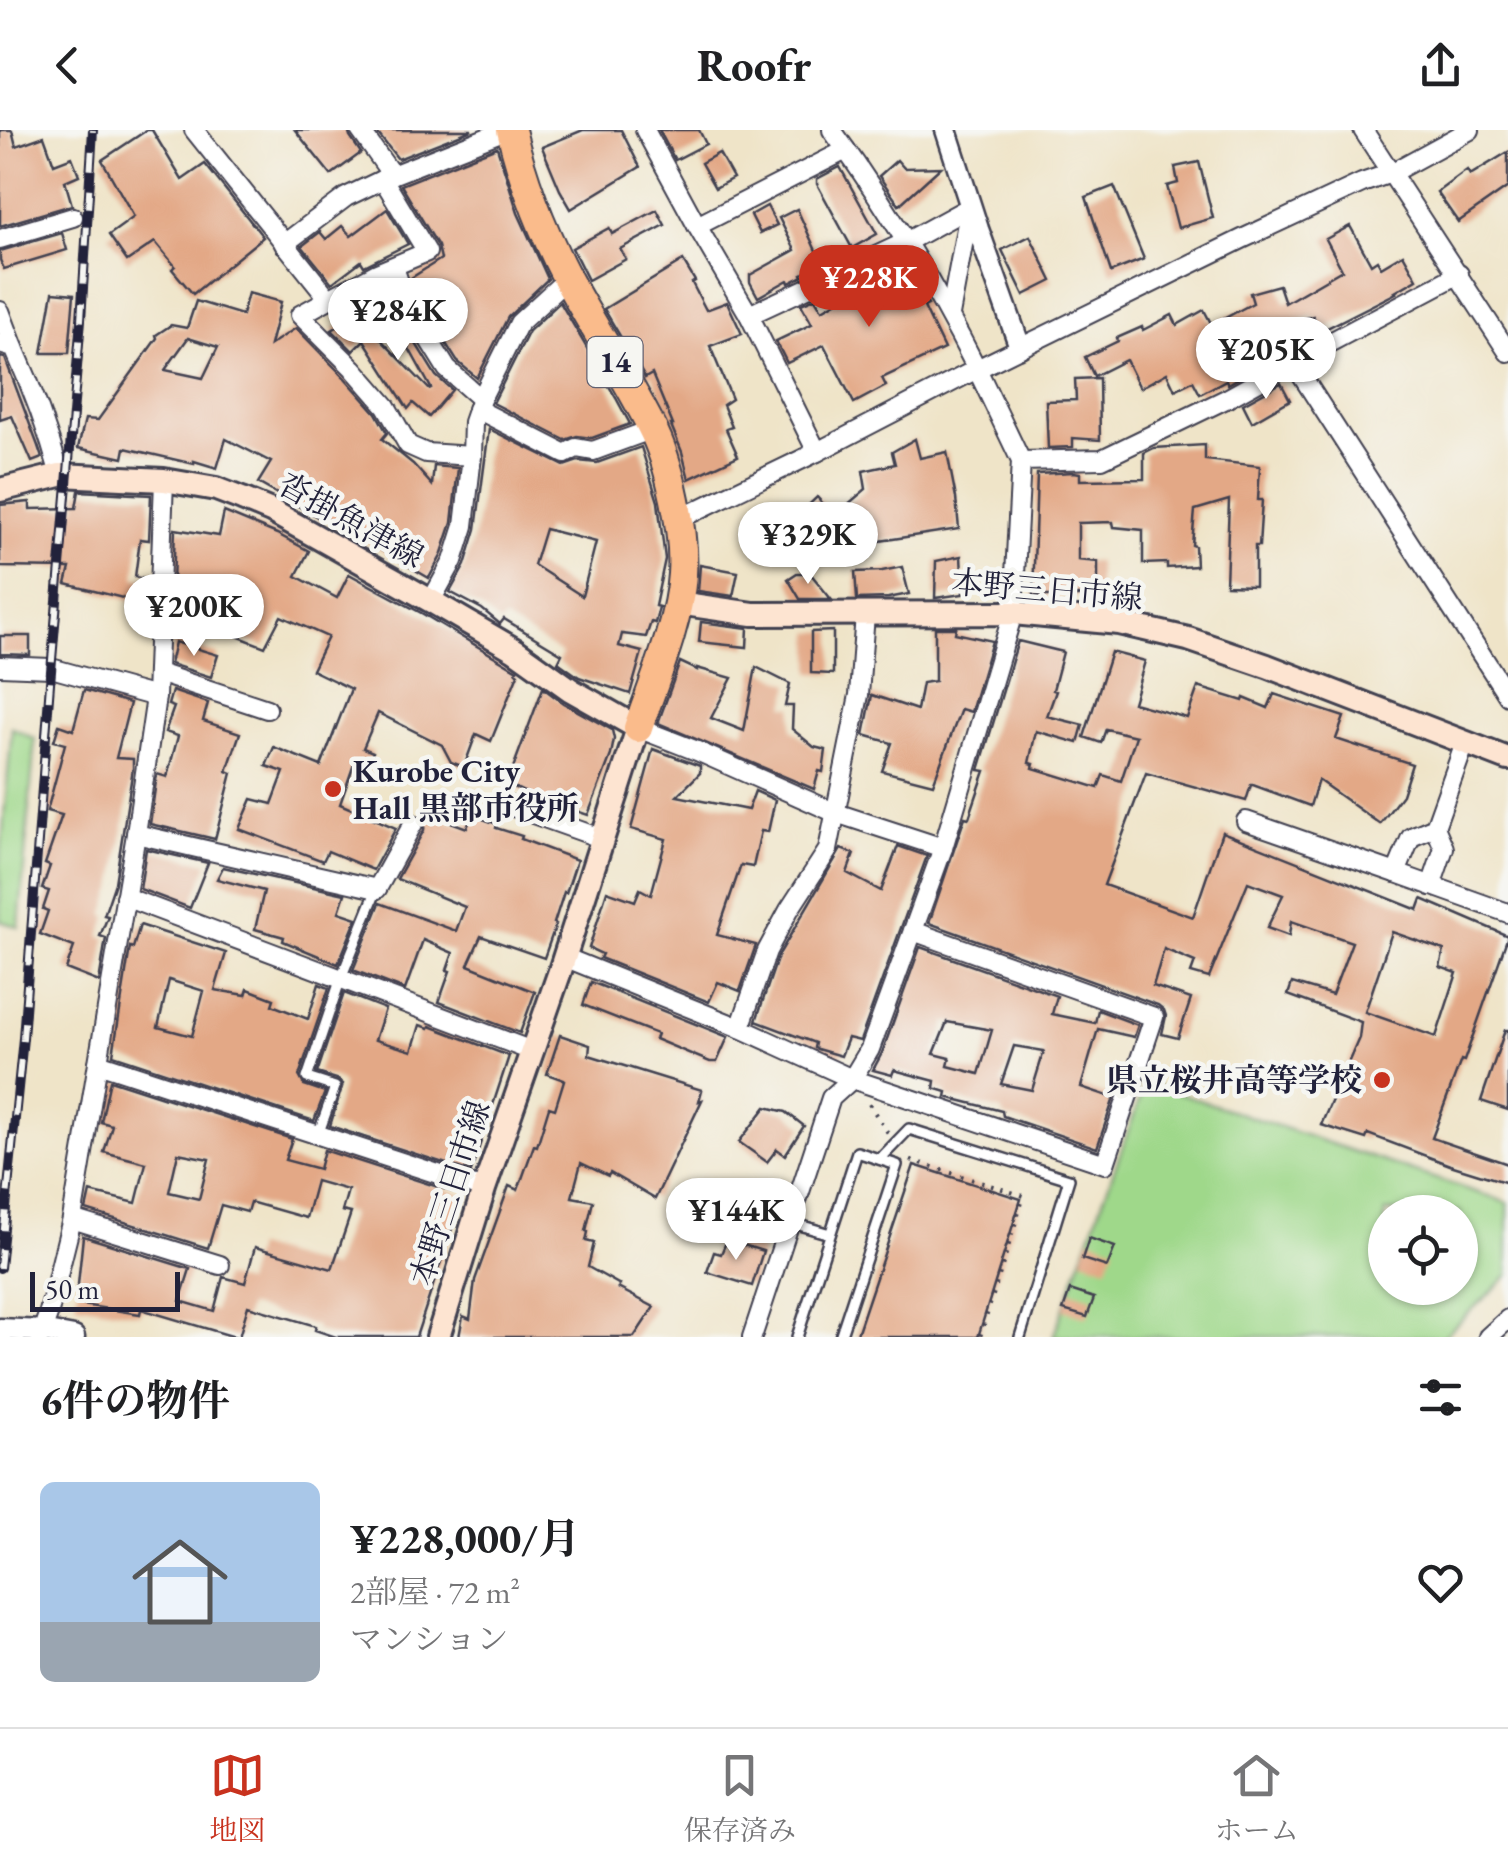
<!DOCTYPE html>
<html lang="ja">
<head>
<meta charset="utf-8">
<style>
	body { margin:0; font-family:"EB Garamond","Noto Serif JP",serif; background:#f6f6f6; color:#202124; height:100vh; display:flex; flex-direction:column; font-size:38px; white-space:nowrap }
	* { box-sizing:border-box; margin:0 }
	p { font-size:32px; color:#757577 }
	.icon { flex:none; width:55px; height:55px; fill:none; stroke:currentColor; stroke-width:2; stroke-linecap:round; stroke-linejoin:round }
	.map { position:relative; height:1207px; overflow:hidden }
	.side { display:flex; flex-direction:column; background:#fff; flex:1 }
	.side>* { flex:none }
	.fabs { position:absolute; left:1368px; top:1065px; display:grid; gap:20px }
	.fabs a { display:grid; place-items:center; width:110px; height:110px; border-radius:50%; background:#fff; box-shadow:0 2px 8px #0004; font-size:50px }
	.scale { position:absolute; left:30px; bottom:25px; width:150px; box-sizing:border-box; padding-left:10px; border:5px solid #22223b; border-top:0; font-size:28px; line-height:35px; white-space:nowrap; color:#22223b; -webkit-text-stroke:8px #f6f6f2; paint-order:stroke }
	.price { position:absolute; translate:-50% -85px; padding:0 22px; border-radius:35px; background:#fff; color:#222; font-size:32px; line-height:65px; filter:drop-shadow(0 2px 5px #0008) }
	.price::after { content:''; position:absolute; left:50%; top:60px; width:30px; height:22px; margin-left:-15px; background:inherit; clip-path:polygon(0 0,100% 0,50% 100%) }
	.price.current { background:#c8321e; color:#fff }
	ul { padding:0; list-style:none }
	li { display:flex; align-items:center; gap:30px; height:250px; padding:0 40px }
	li+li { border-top:2px solid #e0e0e0 }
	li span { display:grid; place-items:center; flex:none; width:280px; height:200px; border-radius:15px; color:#555 }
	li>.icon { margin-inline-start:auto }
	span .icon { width:120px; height:120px; fill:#fffc; stroke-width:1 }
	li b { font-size:42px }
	h2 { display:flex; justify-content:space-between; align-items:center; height:120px; padding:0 40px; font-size:42px }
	header { display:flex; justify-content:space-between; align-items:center; height:130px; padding:0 40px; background:#fff; font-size:45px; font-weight:700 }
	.dock { display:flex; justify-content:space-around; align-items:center; height:140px; border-top:2px solid #e0e0e0; background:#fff; font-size:28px; color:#757577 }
	.dock a { display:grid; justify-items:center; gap:5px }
	.dock .current { color:#c8321e }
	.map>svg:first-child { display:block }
	.green { fill:#9fd88a; stroke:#607d62; stroke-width:2.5; fill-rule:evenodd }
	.building { fill:#e3a886; fill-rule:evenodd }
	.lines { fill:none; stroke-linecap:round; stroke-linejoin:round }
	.service-casing { stroke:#413f50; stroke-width:14 }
	.minor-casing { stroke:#413f50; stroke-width:22 }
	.tertiary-casing { stroke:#413f50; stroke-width:25 }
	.secondary-casing { stroke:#413f50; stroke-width:28 }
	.primary-casing { stroke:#413f50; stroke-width:32 }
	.path { stroke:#413f50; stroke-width:4; stroke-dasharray:2.5 8; stroke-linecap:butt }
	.service { stroke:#fff; stroke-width:9 }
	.minor { stroke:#fff; stroke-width:18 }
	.tertiary { stroke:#fff; stroke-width:20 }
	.secondary { stroke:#fde4d1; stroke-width:22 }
	.primary { stroke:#fabb8b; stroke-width:28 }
	.rail-casing { stroke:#22223b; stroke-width:10 }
	.rail { stroke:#f6f6f2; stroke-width:6; stroke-dasharray:19; stroke-linecap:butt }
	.poi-dot { fill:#c8321e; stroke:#f6f6f2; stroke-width:4 }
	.labels { text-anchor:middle; stroke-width:9; stroke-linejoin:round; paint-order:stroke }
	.shield { fill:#f6f6f2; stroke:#626272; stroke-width:2.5 }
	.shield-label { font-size:30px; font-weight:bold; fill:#22223b }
	.street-label { font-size:32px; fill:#22223b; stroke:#f6f6f2 }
	.poi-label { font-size:32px; font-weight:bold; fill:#22223b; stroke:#f6f6f2; text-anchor:start }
</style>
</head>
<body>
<header><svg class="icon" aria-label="back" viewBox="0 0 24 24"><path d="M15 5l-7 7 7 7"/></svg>Roofr<svg class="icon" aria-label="share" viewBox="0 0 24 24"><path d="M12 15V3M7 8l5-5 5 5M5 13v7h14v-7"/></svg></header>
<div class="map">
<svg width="1508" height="1207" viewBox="0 0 1508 1207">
	<rect width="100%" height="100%" fill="#f6f6f2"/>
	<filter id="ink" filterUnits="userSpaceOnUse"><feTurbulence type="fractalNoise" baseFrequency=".01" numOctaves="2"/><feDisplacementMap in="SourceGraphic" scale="20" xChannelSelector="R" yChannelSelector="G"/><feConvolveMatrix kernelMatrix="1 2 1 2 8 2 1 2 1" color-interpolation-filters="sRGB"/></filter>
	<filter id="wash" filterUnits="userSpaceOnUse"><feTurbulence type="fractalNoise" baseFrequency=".0048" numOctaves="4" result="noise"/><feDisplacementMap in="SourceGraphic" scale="40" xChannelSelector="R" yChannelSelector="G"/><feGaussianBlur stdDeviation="2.25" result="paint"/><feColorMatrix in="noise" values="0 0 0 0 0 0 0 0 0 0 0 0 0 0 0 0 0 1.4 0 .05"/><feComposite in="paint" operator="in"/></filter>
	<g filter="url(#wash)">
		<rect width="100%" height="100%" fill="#efe4c8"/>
		<g class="green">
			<polygon points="12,598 35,609 19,797 0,791 0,733"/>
			<path d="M1146,952l362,121v73l-65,61h-390zM1385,1082h75v76h-75z"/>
		</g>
		<g id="blocks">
			<g class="building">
				<polygon points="0,0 12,0 16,16 44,6 54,34 72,27 79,45 65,51 72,75 0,96"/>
				<polygon points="147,0 152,0 182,50 205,34 263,107 193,164 172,139 175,136 155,112 127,131 109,105 134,87 102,30"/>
				<polygon points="295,0 348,0 350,7 361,23 331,45"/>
				<polygon points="375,0 472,0 398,29"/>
				<polygon points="583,0 621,0 640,37 571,79 560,60 542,17"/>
				<polygon points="659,0 699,0 706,14 675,30"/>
				<polygon points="497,17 518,83 548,149 508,187 477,248 457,231 417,168 411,148 441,129 438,116 401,55"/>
				<polygon points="1508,22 1508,57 1458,92 1437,62 1467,40 1470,45"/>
				<polygon points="719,23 733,48 715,58 701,33"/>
				<polygon points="897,30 904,38 941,37 899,75 879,46"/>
				<polygon points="1199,32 1213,88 1178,98 1167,56 1178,53 1175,37"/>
				<polygon points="840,37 877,104 852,118 817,54 817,49"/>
				<polygon points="1114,56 1144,129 1111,142 1086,67"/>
				<polygon points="767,76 777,95 760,103 751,85"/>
				<polygon points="387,79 408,114 364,136 361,131 332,153 302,116 320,102 326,109 342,96 351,106"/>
				<polygon points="797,79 822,134 802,144 803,146 789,153 788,150 758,167 750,152 750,145 795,120 779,88"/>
				<polygon points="657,80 665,95 620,119 626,129 588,150 572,118 609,98 612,104"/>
				<polygon points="1350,96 1371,134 1377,130 1381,137 1403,124 1417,149 1395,162 1396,163 1321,201 1313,186 1257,203 1271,230 1228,254 1226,250 1200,264 1193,251 1175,260 1167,243 1140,258 1126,230 1094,246 1085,227 1118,211 1117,208 1142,197 1143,200 1172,185 1177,195 1204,180 1212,195 1253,173 1250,163 1279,155 1285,173 1342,140 1326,109"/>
				<polygon points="62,103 67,120 4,139 0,130 0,121"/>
				<polygon points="1030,106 1052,151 1024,165 1002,120"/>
				<polygon points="901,128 928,175 924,177 944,219 882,248 886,256 854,273 824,215 787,233 776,211 812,194 801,174 815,168 822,180 855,161 851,154"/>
				<polygon points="683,131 695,151 692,153 706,180 727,172 742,204 710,216 732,269 723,275 732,297 726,299 738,326 689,349 682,322 671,295 673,295 652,244 645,248 604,179"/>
				<polygon points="53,162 74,164 69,223 42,223"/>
				<path d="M248,163l33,9 -11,43 26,-17 48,49 32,36 11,20 -5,6 31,25 19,21 2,-19 24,2 -6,55 -11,33 -12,22 -84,-49 -1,2 -21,-15 -2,3 -63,-36 13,-21 -45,-23 -9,29 -23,-7v3l-69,-16 -2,10 -45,-10 7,-29 13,1 59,-82 -1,-3 15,-10 16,3 9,-27 46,14zM188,208l30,9 -15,31 -38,-8z"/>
				<polygon points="389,163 395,180 436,246 452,260 429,287 413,273 408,279 364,210 353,221 332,200 342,194 346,199 353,193 351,190 357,185 429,259 431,258 381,168"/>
				<polygon points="560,172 616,268 630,294 592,308 577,306 565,310 493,273 529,201"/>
				<polygon points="0,227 5,228 9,239 38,316 42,328 32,332 12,286 0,290"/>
				<polygon points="1099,248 1100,310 1073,308 1073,317 1048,318 1046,271 1076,270 1075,249"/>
				<polygon points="1281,253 1290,270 1252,292 1243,274"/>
				<path d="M489,299l75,37 14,-5 19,2 44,-16 17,55 7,57 -10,47 4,1 -4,16 -4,-1 -5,15 -24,-3 -3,12 23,6 -12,42 -51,-17 -21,-15 4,-8 -58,-35 -4,5 -18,-15 -32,-17 15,-27 11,-36zM545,399l51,13 -14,54 -48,-31z"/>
				<polygon points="915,309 920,328 947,322 956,368 959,399 873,412 869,383 826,422 795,388 817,367 834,386 866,359 863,341 895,334 892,322"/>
				<polygon points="1205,315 1205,330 1260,336 1258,370 1262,370 1259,416 1255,416 1255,456 1226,455 1229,370 1195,380 1192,415 1195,416 1196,436 1167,438 1167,433 1143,434 1143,400 1114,397 1113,392 1078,393 1078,430 1098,432 1098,466 1033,466 1037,344 1074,342 1080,343 1080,350 1144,349 1144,323 1154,318"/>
				<polygon points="79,361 151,365 149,410 140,409 135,447 148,450 147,474 66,454 70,438 0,437 0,375 30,372 30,379 76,378"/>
				<polygon points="224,382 277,404 309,421 296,446 337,468 349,444 423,484 517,540 516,542 518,544 491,611 476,604 464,637 451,632 442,615 378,583 363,618 373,622 367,640 354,634 340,674 396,698 373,740 328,721 323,731 239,699 252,669 272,674 284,642 266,636 274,617 321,636 351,559 312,540 328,507 281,486 265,517 229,503 236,487 199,476 196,486 172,480 175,399 219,406"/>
				<polygon points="961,426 963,464 935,468 936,431"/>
				<polygon points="700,435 738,442 733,466 698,461"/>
				<polygon points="902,437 909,464 888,468 857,469 855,442 882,441"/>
				<polygon points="797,443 810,443 831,469 800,469 788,449"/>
				<polygon points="701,492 748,498 747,517 699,512"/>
				<polygon points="935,498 956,498 955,503 992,511 971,582 961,579 933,654 882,641 892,613 864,605 872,565 917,580 922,553 935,551"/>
				<polygon points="833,501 833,544 811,543 811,502"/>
				<polygon points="0,506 30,506 30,525 0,524"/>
				<path d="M1018,511l45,11 -10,38 3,1 -9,25 36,9 -5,18 -42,-12 -7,32 5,1 -1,4 65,20 5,-13 18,6 15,-45 -30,-7 -5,14 -17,-6 27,-85 34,9 -12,42 54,15 11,-31 45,14 1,-3 24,10 6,-14 70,23 -8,22 76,25 -10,31 -22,29 -62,-44 -8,26 -57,-21h-2l-5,16 -100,-28 -42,112 89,32 29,-85 196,78 4,-11 86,37 -44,125 -3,-1 -29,78 76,26v19l-58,-18 -82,-31 -2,5 -45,-14 38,-87 2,-16 -73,-27 4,-12 40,12 20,-53 -61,-21 -2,15 -22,-8 16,-33 -35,-13 -39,96 -18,-5 4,-11 -31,-13 -11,37 38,13 -13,39 -16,-4 4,-18 -2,-6 -6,-5 -229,-82 36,-106 4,1 16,-47 -6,-1zM1392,802l52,18 -4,17 17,6 -21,64 -71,-25z"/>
				<polygon points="175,512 218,525 211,547 170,534"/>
				<polygon points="680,532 697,540 697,538 732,548 711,588 744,601 756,537 790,554 785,576 793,576 792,599 814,617 826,620 823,642 819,641 814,659 658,593"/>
				<polygon points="543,558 563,573 612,600 614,609 611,625 588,685 532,666 507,654"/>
				<polygon points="84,560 130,573 116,628 133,629 133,638 115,753 104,785 108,786 100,806 106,808 99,852 66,839 74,817 40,804 48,781 43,779 49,761 42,759 50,736 45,734 62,685 47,681 65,614 54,611 59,595 73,600"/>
				<polygon points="172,561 208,573 203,591 240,603 227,641 232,643 215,709 150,694 157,644 167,647 178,606 165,602 174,577 168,575"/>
				<polygon points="653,619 700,636 700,643 677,666 748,680 755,661 775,670 768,702 761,701 753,737 741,735 717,805 756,815 740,861 718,852 709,872 600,828 602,824 589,818 607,761 635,771 640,759 651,765 666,709 631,699"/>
				<polygon points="426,683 467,698 472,685 497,694 496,698 522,706 521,709 577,730 566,763 564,762 554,793 556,794 544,828 481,806 468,835 535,862 520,903 439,872 450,841 447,840 453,823 423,810 405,860 353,840 380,773 456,801 465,777 397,749 424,700"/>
				<polygon points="898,716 927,726 860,911 848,908 841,926 817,919 814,918 815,913 756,891 778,826 841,719 854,724 847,743 881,761"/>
				<polygon points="146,719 208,733 190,778 140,759"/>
				<polygon points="223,737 345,764 339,782 357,788 338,834 283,811 284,807 255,799 264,761 217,749"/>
				<path d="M140,795l86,28 -11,37 31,5 2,-6 26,10 -2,6 36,14 11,-35 10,4 -30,88 5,9 21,7 -11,29 -201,-66 17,-108 3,1zM169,850l35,11 -12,45 -34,-9z"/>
				<path d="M920,817l137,49 -5,18 43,9 3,-13 40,15 -4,12 -36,-8 -17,58 33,11 -17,50 -94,-32 -1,-5 -56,-14 1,-5 -13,-4 1,-7 -41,-11 -2,5 -19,-5 9,-17zM947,892l45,8 -13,44 -31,-8 2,-8 -16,-4zM1014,916l30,5 -12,39 -31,-6z"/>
				<polygon points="591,852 728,907 717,932 710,932 655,909 657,904 583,875"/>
				<polygon points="344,863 385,879 375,910 412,921 420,895 429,898 430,896 509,926 471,1042 330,996 343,954 337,949 317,943"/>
				<polygon points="1505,900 1508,900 1508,980 1481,971"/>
				<polygon points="560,905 590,915 589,925 702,960 699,971 702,970 655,1069 610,1043 608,1046 581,1033 572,1067 593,1071 586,1101 588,1102 586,1111 594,1113 588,1137 620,1155 618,1158 654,1177 634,1207 459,1207 463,1186 470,1189 475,1150 509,1056 518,1060 534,1015 537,1016 549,977 555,979 564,950 547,944"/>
				<path d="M110,950l182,59 -7,21 34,9 5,-19 139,45 -47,142h-80l-21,-7 1,-4 -68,-20 -9,31h-4l-94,-28 -1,5 -64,-10 7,-68 107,33 -10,32 34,10 9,-34 22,6 10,-36 77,22 19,-56 -9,-2 6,-21 -32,-9 -10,37 -56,-16 -3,10 -26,-7 -13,43 -122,-38 4,-18 46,11 10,-40 -42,-11 8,-27 -11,-3zM178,1023l31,6 -10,40 -30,-7z"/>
				<polygon points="766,977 786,982 804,996 785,1025 777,1019 767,1032 739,1012"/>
				<polygon points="914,1035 1021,1069 978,1207 856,1207"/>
				<polygon points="1089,1108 1115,1117 1107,1137 1082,1129"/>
				<polygon points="727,1110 763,1121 752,1156 707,1142 714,1122 721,1124"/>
				<polygon points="1070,1160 1094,1168 1087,1187 1063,1180"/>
			</g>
		</g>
	</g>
	<g filter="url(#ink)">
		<use href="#blocks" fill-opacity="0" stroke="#413f50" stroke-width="2.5"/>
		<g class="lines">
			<defs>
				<g id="service">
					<polyline points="318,1005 335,957 307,948 341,848 377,759"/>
					<polyline points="880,1029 909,999 1069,1049 1020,1207"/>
					<polyline points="789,1092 830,1104"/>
					<polyline points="797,1207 857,1022 897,1035 840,1207"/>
				</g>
				<g id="minor">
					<polyline points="194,0 329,169 377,143 427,122 383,49"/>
					<polyline points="360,0 392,45"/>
					<polyline points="645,0 697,96 846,20"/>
					<polyline points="1363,0 1508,222"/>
					<polyline points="697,96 749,185"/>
					<polyline points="0,109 73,87"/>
					<polyline points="284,114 346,67 392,45 506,0"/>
					<polyline points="394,137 406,173 447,239 481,269"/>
					<polyline points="1459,144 1293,232 1508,566"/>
					<polyline points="329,169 300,185 353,238 386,276 408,315 426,323 472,326"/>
					<polyline points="0,181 14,218"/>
					<polyline points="950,185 970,77"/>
					<path d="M0,214l14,4c19,42 34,83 46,127"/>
					<polyline points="477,279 565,324 576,318 593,321 653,299"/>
					<polyline points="817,322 749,185 906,112 970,77"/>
					<polyline points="1021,331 1102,329 1228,268 1293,232"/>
					<path d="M679,389l138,-67 160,-83c-42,-83 -91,-164 -145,-239"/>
					<polyline points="431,471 453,431 464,396 472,326 473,292 481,269 519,193 567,149"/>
					<polyline points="0,536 51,538 156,567"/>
					<polyline points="158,543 267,579"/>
					<polyline points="638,598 697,621 836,683 943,718"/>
					<polyline points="1465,613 1435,697 1411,707 1396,743 1508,783"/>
					<polyline points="502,673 603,709"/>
					<polyline points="1246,691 1396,743"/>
					<polyline points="136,704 377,759 413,694"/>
					<polyline points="1431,756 1444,718 1435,697"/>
					<polyline points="125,767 532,921"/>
					<polyline points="564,827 740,898 852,949 1105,1034 1154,887 913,801"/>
					<polyline points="740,898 767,821 789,780 828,720 859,565 865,484"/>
					<polyline points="98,933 484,1059"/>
					<polyline points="72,1089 220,1135"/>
					<polyline points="40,1207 49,1182 72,1089 136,704 156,567 164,350"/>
					<polyline points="752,1207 831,968 852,949 870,919 943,718 1013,483 1021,331 977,239 1242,109 1362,53 1391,43 1470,0"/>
					<polyline points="1488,1207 1508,1189"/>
				</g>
				<g id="tertiary">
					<polyline points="946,0 978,99 1020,217"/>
					<polyline points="0,1199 42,1201 74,1207"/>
				</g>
				<g id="secondary">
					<polyline points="0,360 60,345 164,350 216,359 242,369 271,381 431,471 515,520 571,560 638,598 560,841 484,1059 438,1207"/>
					<polyline points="678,473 753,484 1013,483 1119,493 1188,509 1267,536 1508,629"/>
				</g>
				<path id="primary" d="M511,0c12,52 32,102 57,150 26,49 58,96 83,146 19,36 34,108 31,148 -3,49 -28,107 -44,154"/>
			</defs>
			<use href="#service" class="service-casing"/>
			<use href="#minor" class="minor-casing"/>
			<use href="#tertiary" class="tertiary-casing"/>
			<use href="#secondary" class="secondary-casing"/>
			<use href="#primary" class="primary-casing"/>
			<g class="path">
				<polyline points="869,974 888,1003"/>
				<polyline points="911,1030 1024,1066 980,1207"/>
			</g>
			<use href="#service" class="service"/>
			<use href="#minor" class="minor"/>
			<use href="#tertiary" class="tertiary"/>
			<use href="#secondary" class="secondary"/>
			<use href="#primary" class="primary"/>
			<defs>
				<polyline id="rail" points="0,1138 23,908 50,553 81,190 93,0"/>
			</defs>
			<use href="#rail" class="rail-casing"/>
			<use href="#rail" class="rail"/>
		</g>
	</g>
	<g class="poi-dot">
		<circle cx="333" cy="659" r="10"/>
		<circle cx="1382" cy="950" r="10"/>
	</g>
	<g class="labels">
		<rect class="shield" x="587.5" y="207" width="55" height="50" rx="8"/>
		<g class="shield-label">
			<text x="615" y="242">14</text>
		</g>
		<g class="street-label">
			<text transform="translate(351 390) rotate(29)" y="11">沓掛魚津線</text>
			<text transform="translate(1047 460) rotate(5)" y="11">本野三日市線</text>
			<text transform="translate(450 1063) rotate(-72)" y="11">本野三日市線</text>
		</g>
		<g class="poi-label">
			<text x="353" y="652">Kurobe City<tspan x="353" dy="37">Hall 黒部市役所</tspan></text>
			<text x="1362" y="961" text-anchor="end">県立桜井高等学校</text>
		</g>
	</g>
</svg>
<div class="fabs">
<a><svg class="icon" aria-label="locate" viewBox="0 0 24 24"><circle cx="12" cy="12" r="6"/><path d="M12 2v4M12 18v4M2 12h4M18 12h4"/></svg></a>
</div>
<div class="scale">50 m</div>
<b class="price current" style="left:869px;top:200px">¥228K</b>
<b class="price" style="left:398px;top:233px">¥284K</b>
<b class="price" style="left:1266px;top:272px">¥205K</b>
<b class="price" style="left:808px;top:457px">¥329K</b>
<b class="price" style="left:194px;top:529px">¥200K</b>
<b class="price" style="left:736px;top:1133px">¥144K</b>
</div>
<section class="side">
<h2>6件の物件<svg class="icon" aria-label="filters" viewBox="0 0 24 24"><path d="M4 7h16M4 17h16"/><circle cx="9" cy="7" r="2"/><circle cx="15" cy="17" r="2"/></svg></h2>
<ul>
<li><span style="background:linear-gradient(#a9c7e8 70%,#9aa5b1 0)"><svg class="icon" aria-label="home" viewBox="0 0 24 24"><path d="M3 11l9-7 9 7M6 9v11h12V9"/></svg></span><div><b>¥228,000/月</b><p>2部屋 · 72 m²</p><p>マンション</p></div><svg class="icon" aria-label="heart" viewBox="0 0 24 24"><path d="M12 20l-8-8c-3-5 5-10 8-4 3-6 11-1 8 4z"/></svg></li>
</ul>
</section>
<nav class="dock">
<a class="current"><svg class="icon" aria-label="map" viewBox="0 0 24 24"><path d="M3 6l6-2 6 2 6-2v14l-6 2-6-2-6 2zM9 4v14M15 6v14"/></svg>地図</a>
<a><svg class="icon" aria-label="saved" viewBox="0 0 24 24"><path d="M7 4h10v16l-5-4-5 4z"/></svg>保存済み</a>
<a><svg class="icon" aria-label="home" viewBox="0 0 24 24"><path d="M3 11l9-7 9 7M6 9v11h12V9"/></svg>ホーム</a>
</nav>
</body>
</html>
